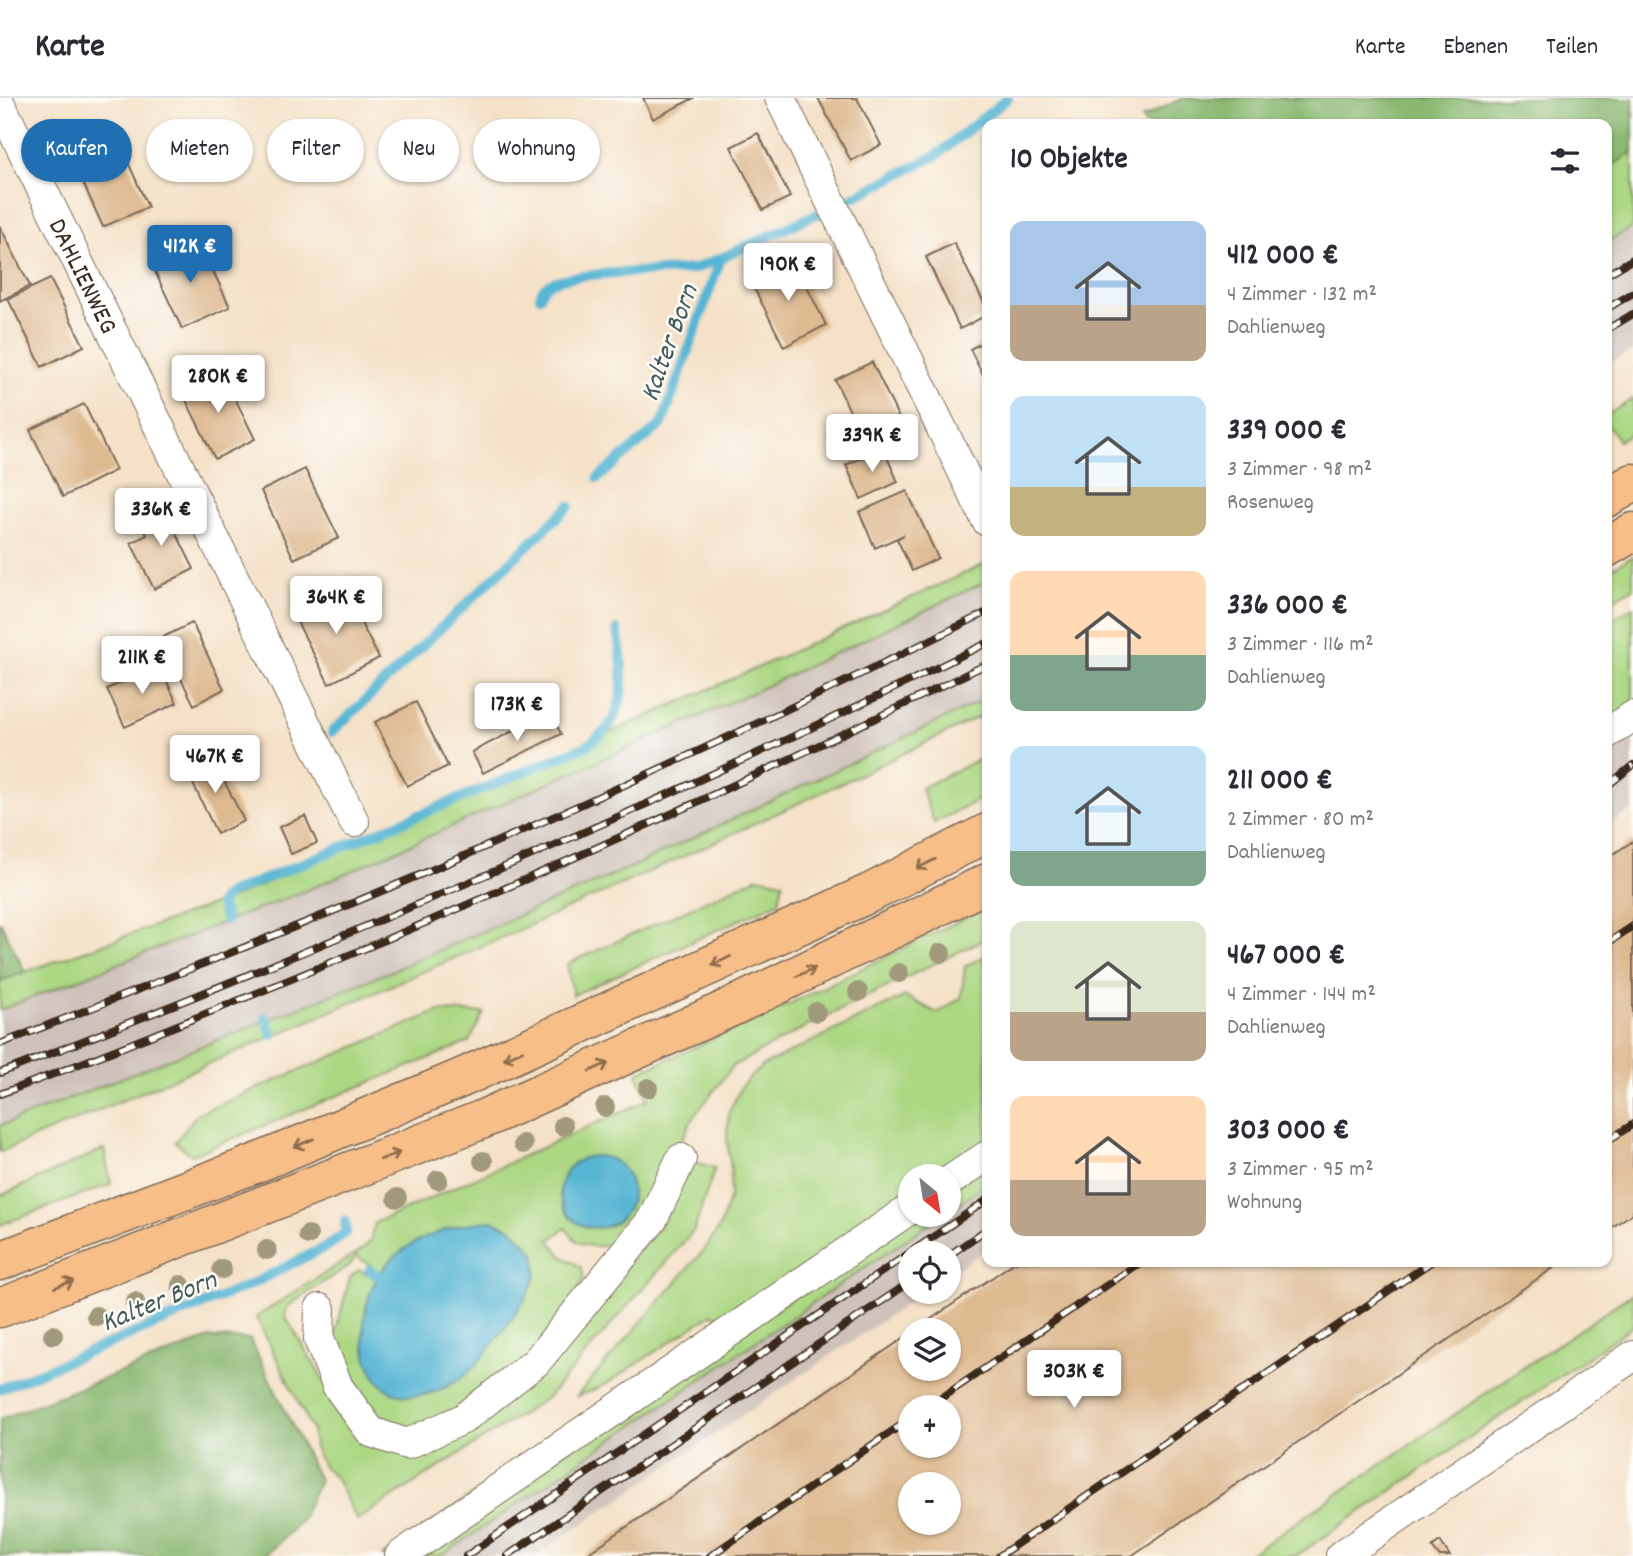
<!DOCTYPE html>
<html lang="de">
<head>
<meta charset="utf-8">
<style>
	body { margin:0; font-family:Dekko,sans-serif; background:#f2f2f3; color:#2b2b33; height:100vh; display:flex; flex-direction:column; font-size:26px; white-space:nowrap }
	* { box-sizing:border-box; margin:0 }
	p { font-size:23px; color:#7c7c81 }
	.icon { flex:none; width:38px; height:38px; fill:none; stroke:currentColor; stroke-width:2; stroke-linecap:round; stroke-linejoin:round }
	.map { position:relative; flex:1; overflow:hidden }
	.side { position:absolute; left:982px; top:21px; width:630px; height:1148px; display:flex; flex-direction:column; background:#fff; border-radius:14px; box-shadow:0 2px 5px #0004 }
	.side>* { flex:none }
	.banner { position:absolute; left:21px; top:21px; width:665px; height:63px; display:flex; gap:14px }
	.needle { width:46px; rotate:150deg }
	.controls { position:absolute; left:898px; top:1066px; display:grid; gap:14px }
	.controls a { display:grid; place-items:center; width:63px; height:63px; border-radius:50%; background:#fff; box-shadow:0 2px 5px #0004; font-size:35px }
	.price { position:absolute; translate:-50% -60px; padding:0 16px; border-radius:7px; background:#fff; color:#222; font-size:23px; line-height:46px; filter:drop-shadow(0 2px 4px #0008) }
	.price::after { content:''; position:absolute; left:50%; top:42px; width:21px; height:16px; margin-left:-10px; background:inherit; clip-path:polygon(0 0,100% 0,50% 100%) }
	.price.active { background:#1f6fb2; color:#fff }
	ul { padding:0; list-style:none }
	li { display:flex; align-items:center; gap:21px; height:175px; padding:0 28px }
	li span { display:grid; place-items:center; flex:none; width:196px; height:140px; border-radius:14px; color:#555 }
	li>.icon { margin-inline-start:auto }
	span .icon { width:84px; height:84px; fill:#fffc; stroke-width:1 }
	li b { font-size:30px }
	h2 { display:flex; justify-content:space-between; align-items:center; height:84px; padding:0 28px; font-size:30px }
	.chip { padding:0 24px; border-radius:32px; background:#fff; box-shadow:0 2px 5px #0004; font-size:24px; line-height:63px }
	.chip.active { background:#1f6fb2; color:#fff }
	header { display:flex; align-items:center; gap:42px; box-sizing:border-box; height:98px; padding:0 35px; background:#fff; border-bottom:2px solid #e1e1e2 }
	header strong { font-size:33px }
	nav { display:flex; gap:38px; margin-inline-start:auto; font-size:24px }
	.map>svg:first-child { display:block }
	.industrial { fill:#cec1ba }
	.green { fill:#acd783; stroke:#748050; stroke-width:2 }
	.forest { fill:#89b871; stroke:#627148; stroke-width:2 }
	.water { fill:#56b5d4; stroke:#487079; stroke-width:2 }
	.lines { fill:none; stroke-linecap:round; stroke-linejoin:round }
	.stream { stroke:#56b5d4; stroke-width:10 }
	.building { fill:#deba91; fill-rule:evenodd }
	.minor-casing { stroke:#7c6a59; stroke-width:32 }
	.major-casing { stroke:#7c6a59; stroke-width:41 }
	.minor { stroke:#fff; stroke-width:30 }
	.major { stroke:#f7be87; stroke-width:38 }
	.rail-casing { stroke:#3b2a1e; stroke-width:8 }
	.rail { stroke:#fdfcf7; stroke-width:5; stroke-dasharray:16; stroke-linecap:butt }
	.tree { fill:#a1997b }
	.oneway { stroke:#906d4d }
	.labels { text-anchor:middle; stroke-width:5; stroke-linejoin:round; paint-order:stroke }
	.street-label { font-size:26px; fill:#3b2a1e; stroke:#fdfcf7 }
	.water-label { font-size:28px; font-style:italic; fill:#445b5e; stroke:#fdfcf7 }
</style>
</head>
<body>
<header>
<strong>Karte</strong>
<nav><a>Karte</a><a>Ebenen</a><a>Teilen</a></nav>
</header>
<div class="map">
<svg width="1633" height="1458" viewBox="0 0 1633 1458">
	<rect width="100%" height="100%" fill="#fdfcf7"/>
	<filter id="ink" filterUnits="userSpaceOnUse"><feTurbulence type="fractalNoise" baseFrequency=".0143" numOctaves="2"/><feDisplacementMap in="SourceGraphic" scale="14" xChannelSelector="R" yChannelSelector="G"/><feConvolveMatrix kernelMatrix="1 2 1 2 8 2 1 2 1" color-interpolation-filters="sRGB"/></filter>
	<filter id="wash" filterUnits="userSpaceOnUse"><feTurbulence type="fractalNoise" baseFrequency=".00686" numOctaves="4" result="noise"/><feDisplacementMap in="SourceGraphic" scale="28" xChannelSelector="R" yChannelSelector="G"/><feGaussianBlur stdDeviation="1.57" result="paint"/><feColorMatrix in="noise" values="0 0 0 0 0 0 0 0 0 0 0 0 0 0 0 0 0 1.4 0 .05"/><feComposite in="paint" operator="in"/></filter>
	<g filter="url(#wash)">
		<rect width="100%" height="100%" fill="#f4e1c7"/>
		<g class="industrial">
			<polygon points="1633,129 1633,252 1606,267 1606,144"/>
			<polygon points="987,483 987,600 636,767 389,874 0,1028 0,912 317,788 756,593"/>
			<polygon points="1633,606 1633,711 1607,729 1606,624"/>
			<polygon points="987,1046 987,1150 949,1177 948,1155 910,1155 910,1194 924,1194 535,1458 383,1458 910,1116 948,1116 948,1078"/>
		</g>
		<g class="green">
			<polygon points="1633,54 1633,129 1607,144 1607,71"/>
			<polygon points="1633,301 1633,334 1619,343 1607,325 1607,317"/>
			<polygon points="1633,458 1633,490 1607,506 1607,473"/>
			<polygon points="987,465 987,483 756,593 317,788 0,912 0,883 232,800 730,582"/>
			<polygon points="1633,509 1633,612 1607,630 1607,524"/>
			<path d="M987,600v15c-323,159 -655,299 -987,439v-26l389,-154 247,-107z"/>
			<polygon points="987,657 987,697 934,725 921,690"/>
			<polygon points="758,779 783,784 779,804 573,897 567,866"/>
			<path d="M987,809v31l-176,86 -78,42 -41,53 -49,102c-14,17 -44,34 -66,20 -4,-3 -8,-9 -12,-13l-15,12 12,16 19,11 3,10 -9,21 -45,60 -71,56 -52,21 -30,-10 -28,-42 -14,-48 15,-58 9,-7 8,4 4,-8 -15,-10 -5,8 -63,42 -3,10 45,75 34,46 45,15 58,-27 75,-58 118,-142 31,-64 24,7 -21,62 -146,167 -191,123 -22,-43 -13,-12 -8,-18 -2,-17 -56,-113 108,-69 6,-7 5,-18 273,-123 -11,-27 140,-63z"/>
			<polygon points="987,857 987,1052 949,1078 910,1078 910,1105 392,1458 383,1458 730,1222 712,1216 605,1287 576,1299 705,1151 720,1128 730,1098 731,1071 727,1041 729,1014 742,987 762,968 905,898 937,915 961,900 965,868"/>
			<polygon points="439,913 484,915 469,944 192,1057 175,1044 197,1016"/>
			<polygon points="104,1051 111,1086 0,1127 0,1098"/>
			<polygon points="987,1067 987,1086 949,1112 949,1093"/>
			<polygon points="914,1117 942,1117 441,1458 412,1458"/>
			<polygon points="1633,1195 1633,1228 1296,1458 1247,1458"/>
		</g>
		<g class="forest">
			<polygon points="1183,0 1633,0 1633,54 1607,71 1606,26 1145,26 1142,20"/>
			<polygon points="0,823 25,874 0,883"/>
			<polygon points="209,1240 250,1241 319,1382 301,1423 267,1456 260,1458 0,1458 0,1321"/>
		</g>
		<g class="water">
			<circle cx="596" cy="1094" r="36"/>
			<path d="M493,1123l18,7 24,25c1,8 3,19 0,26 -9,24 -29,46 -44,67 -14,20 -29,35 -52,44 -76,31 -90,-62 -62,-112 20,-37 77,-55 116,-57z"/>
		</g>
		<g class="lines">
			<g class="stream">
				<polyline points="852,100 937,57 1008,0"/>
				<path d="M540,199c1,-6 4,-10 9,-13 20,-12 105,-12 133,-14l12,-1 27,-11"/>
				<polyline points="598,380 662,326 721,160 819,115"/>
				<polyline points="332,634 569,408"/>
				<polyline points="222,801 220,806 226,822"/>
				<path d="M220,806l8,-10 361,-149c6,-6 15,-12 20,-19 20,-27 13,-66 8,-96"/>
				<polyline points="265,919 272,937"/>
				<polyline points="369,1172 378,1178"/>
				<polyline points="0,1291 250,1187 331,1146 346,1134 345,1123"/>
			</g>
		</g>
		<g id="blocks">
			<g class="building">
				<polygon points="643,0 694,0 653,21"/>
				<polygon points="818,0 857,0 881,47 851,63"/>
				<polygon points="758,35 790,99 763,112 731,49"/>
				<polygon points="116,37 148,109 103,129 71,58"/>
				<polygon points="0,128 30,188 0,203"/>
				<polygon points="199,143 230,209 182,231 151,165"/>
				<polygon points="954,145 987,211 987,217 960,231 926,159"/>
				<polygon points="793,161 826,227 784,249 750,182"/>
				<polygon points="50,181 84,248 42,269 8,201"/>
				<polygon points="987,242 987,272 982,275 970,251"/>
				<polygon points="872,264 905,333 868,351 835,282"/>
				<polygon points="221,272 255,341 215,361 181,292"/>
				<polygon points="84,306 116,372 63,399 30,332"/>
				<polygon points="883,350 898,384 861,401 846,367"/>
				<polygon points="305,371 339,440 294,461 261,393"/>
				<polygon points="907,393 938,460 912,473 897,441 904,437 875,450 859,414"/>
				<polygon points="161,404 194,471 154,491 131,445 147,437 136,416"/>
				<polygon points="343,490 379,560 329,586 293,516"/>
				<polygon points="192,525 224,591 194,607 161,540"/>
				<polygon points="159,567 177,605 125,629 107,591"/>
				<polygon points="416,604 448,668 407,688 375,624"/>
				<polygon points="550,614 561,636 483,675 472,654"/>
				<polygon points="212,658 244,723 217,736 186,671"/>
				<polygon points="305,718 317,745 291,756 279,729"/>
				<polygon points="1633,743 1633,1115 1606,1133 1606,761"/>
				<path d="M1015,1164h547l-431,294h-547l326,-222v34h38v-38h-33zM910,1309h38v39h-38zM910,1386h38v38h-38z"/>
				<polygon points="1440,1443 1450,1458 1439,1458 1432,1449"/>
			</g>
		</g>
	</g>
	<g filter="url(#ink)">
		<use href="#blocks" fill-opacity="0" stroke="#7c6a59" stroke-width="2"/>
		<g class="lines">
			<defs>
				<g id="minor">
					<polyline points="780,0 987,423"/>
					<path id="s1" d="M0,6l354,718"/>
					<polyline points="1606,636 1633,618"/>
					<polyline points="948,1084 987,1058"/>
					<polyline points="320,1211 319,1241 338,1289 371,1334 407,1346 463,1321 536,1264 652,1122 681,1061"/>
					<polyline points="400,1458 910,1111"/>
					<polyline points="1341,1458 1633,1258"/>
				</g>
				<g id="major">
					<polyline points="1606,400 1633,385"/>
					<polyline points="1606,450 1633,434"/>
					<polyline points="0,1163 257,1065 459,981 870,795 987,735"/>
					<polyline points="0,1210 481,1022 736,907 987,785"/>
				</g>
			</defs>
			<use href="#minor" class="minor-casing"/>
			<use href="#major" class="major-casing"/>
			<use href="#minor" class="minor"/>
			<use href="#major" class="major"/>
			<defs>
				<g id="rail">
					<polyline points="1606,177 1633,161"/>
					<polyline points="1606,211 1633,195"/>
					<polyline points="1606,232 1633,216"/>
					<polyline points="1606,689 1633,667"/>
					<polyline points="1606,846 1633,828"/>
					<path d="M0,946c153,-60 306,-120 457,-185 179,-77 355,-160 530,-247"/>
					<path d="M0,975c336,-129 664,-270 987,-430"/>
					<path d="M0,996c88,-32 175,-68 262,-103 246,-100 487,-210 725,-327"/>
					<polyline points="1606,1044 1633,1026"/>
					<polyline points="948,1158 987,1131"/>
					<polyline points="928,1309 1141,1164"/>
					<polyline points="466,1458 987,1102"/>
					<polyline points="507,1458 910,1184"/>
					<polyline points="710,1458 910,1321"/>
					<polyline points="999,1458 1431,1164"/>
				</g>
			</defs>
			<use href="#rail" class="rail-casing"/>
			<use href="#rail" class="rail"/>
		</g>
		<g class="tree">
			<circle cx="941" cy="855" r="10"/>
			<circle cx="899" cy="875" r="10"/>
			<circle cx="858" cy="894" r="10"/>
			<circle cx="816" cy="914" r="10"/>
			<circle cx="648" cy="990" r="10"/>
			<circle cx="605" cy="1009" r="10"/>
			<circle cx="563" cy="1028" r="10"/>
			<circle cx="523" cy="1046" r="10"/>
			<circle cx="483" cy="1063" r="10"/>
			<circle cx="438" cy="1082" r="10"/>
			<circle cx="397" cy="1100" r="10"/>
			<circle cx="308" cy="1137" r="10"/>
			<circle cx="267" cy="1152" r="10"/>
			<circle cx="222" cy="1171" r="10"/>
			<circle cx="181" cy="1187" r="10"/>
			<circle cx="135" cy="1204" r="10"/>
			<circle cx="96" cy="1218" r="10"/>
			<circle cx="53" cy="1237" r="10"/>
		</g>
		<defs><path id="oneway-shaft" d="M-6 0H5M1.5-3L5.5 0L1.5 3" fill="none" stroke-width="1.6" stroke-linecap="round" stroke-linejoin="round" transform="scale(1.75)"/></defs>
		<g class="oneway">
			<use href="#oneway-shaft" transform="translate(926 766) rotate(153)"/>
			<use href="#oneway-shaft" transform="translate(721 863) rotate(155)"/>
			<use href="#oneway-shaft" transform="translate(806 874) rotate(-25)"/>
			<use href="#oneway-shaft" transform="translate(513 957) rotate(156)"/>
			<use href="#oneway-shaft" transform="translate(599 969) rotate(-24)"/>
			<use href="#oneway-shaft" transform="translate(304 1045) rotate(157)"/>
			<use href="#oneway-shaft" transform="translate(390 1058) rotate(-21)"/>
			<use href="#oneway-shaft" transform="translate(64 1186) rotate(-21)"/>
		</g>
	</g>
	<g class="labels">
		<g class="street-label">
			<text dy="9" stroke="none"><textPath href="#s1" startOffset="191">DAHLIENWEG</textPath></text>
		</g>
		<g class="water-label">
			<text transform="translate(667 244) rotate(-70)" y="10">Kalter Born</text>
			<text transform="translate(158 1201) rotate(-22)" y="10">Kalter Born</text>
		</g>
	</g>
</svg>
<div class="controls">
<a><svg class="needle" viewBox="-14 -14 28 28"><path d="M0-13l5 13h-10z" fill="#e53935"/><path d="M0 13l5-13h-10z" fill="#7c7c81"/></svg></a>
<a><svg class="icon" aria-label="locate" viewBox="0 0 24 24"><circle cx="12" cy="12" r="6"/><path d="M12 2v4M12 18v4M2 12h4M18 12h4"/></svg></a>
<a><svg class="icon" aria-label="layers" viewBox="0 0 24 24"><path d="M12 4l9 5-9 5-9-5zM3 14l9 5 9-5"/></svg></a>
<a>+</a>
<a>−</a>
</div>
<b class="price active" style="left:190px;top:187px">412K €</b>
<b class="price" style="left:788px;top:205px">190K €</b>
<b class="price" style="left:218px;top:317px">280K €</b>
<b class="price" style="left:872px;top:376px">339K €</b>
<b class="price" style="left:161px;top:450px">336K €</b>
<b class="price" style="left:336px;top:538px">364K €</b>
<b class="price" style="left:142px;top:598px">211K €</b>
<b class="price" style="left:517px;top:645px">173K €</b>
<b class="price" style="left:215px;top:697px">467K €</b>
<b class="price" style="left:1074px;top:1312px">303K €</b>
<div class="banner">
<a class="chip active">Kaufen</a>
<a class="chip">Mieten</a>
<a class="chip">Filter</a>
<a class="chip">Neu</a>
<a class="chip">Wohnung</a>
</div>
<section class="side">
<h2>10 Objekte<svg class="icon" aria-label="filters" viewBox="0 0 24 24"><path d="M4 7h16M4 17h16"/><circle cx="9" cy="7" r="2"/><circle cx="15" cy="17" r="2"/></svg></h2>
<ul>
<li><span style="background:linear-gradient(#a9c7e8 60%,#b9a48a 0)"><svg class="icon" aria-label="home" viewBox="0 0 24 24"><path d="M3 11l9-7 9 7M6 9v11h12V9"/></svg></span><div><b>412 000 €</b><p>4 Zimmer · 132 m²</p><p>Dahlienweg</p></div></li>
<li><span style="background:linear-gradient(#bfe0f5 65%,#c2b280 0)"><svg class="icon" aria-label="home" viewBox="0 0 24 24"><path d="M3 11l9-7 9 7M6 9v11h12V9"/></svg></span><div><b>339 000 €</b><p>3 Zimmer · 98 m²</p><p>Rosenweg</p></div></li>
<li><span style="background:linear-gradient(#ffd9b3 60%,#7fa58c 0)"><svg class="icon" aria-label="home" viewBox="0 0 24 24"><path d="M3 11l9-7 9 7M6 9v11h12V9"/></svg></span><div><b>336 000 €</b><p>3 Zimmer · 116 m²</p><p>Dahlienweg</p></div></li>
<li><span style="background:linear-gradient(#bfe0f5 75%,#7fa58c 0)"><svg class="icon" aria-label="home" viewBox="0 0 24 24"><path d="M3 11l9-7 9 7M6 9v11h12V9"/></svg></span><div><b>211 000 €</b><p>2 Zimmer · 80 m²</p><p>Dahlienweg</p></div></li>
<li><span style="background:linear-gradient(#dfe7d0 65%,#b9a48a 0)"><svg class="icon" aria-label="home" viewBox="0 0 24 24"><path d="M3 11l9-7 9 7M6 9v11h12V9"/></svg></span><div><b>467 000 €</b><p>4 Zimmer · 144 m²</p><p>Dahlienweg</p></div></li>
<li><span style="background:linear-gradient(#ffd9b3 60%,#b9a48a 0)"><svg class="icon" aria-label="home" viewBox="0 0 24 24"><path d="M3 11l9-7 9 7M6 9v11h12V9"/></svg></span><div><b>303 000 €</b><p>3 Zimmer · 95 m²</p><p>Wohnung</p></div></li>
</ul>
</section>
</div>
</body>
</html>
